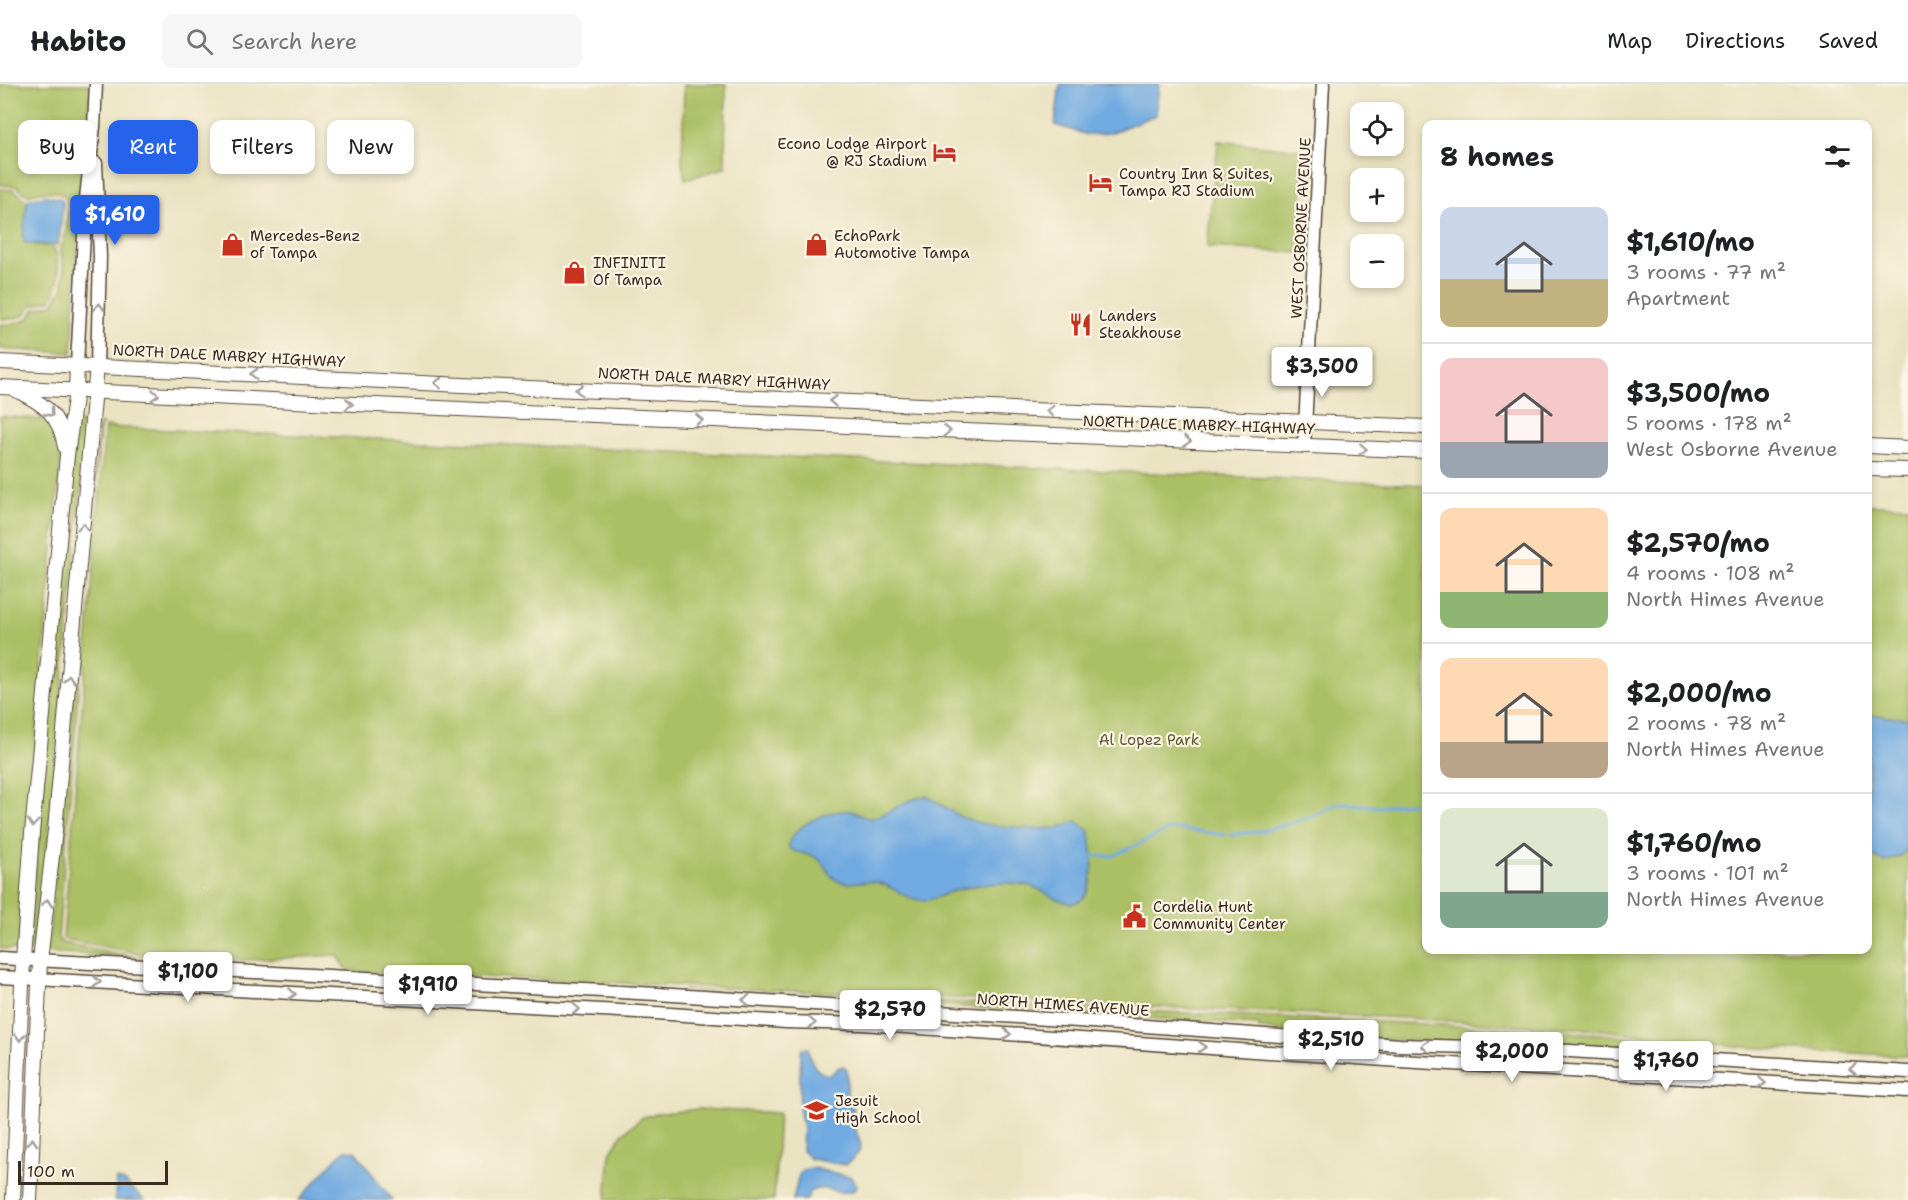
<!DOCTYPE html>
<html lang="en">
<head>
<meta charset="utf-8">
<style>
	body { margin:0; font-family:"Shantell Sans",sans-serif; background:#f6f6f6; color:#202124; height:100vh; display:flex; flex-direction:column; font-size:22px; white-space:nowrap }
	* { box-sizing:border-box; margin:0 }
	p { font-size:20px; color:#757577 }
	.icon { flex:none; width:33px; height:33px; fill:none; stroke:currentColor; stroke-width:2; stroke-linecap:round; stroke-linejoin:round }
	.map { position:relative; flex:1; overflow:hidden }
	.drawer { position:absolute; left:1422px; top:36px; width:450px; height:834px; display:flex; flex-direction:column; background:#fff; border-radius:12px; box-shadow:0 3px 9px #0003 }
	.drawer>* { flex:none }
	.banner { position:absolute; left:18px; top:36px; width:570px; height:54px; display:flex; gap:12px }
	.buttons { position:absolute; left:1350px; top:18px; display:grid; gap:12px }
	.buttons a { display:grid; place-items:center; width:54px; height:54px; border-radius:12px; background:#fff; box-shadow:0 3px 9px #0003; font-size:30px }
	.scale { position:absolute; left:18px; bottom:15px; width:150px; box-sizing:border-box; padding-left:6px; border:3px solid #3b2a1e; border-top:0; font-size:16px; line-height:21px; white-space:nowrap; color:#3b2a1e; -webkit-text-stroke:4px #fcf5e5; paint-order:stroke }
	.price { position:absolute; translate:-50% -51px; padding:0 14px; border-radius:6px; background:#fff; color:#222; font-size:20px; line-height:39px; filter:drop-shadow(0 2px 3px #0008) }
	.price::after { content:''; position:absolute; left:50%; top:36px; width:18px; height:14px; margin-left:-9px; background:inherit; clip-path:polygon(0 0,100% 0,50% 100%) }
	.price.active { background:#2563eb; color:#fff }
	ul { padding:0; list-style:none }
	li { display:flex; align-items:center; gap:18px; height:150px; padding:0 18px }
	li+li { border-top:2px solid #e0e0e0 }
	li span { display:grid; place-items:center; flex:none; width:168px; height:120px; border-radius:12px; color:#555 }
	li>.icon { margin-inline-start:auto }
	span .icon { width:72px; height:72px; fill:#fffc; stroke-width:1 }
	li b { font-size:26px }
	h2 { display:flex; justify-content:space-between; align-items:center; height:72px; padding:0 18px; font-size:26px }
	.chip { padding:0 21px; border-radius:12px; background:#fff; box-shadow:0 3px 9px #0003; font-size:21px; line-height:54px }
	.chip.active { background:#2563eb; color:#fff }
	header { display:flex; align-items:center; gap:36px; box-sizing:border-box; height:84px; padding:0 30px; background:#fff; border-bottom:2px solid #e0e0e0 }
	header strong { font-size:28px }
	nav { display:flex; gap:33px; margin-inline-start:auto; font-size:21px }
	.search { width:420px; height:54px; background:#f6f6f6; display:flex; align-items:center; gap:15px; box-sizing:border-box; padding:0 21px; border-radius:12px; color:#757577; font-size:22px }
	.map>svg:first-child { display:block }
	.green { fill:#abc065; stroke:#737542; stroke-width:1.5 }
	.water { fill:#71aae0; stroke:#566a7f; stroke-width:1.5 }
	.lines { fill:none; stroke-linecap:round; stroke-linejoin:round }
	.stream { stroke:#71aae0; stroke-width:3 }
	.secondary-casing { stroke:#554637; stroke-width:15 }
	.primary-casing { stroke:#554637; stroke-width:16 }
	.secondary { stroke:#fff; stroke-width:12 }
	.primary { stroke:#fff; stroke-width:14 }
	.oneway { stroke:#a79f9a }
	.labels { text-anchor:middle; stroke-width:4.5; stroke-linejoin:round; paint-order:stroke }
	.poi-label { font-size:15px; fill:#3b2a1e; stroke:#fcf5e5; text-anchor:start }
	.street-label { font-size:15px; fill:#3b2a1e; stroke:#fcf5e5 }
	.park-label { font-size:15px; fill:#5d5733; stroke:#fcf5e5 }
</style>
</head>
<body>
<header>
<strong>Habito</strong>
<div class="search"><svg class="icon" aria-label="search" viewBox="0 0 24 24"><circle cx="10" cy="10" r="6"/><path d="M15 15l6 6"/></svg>Search here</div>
<nav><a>Map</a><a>Directions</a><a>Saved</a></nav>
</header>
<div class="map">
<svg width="1908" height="1116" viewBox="0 0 1908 1116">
	<rect width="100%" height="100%" fill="#fcf5e5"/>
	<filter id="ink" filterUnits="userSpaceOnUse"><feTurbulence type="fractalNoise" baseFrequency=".0167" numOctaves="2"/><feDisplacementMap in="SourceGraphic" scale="12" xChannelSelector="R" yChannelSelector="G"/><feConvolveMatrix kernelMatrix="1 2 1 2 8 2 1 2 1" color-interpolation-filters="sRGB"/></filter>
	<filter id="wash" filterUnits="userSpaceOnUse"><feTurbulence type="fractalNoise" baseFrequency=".008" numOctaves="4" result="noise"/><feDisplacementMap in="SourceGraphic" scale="24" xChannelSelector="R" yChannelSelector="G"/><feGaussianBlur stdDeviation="1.35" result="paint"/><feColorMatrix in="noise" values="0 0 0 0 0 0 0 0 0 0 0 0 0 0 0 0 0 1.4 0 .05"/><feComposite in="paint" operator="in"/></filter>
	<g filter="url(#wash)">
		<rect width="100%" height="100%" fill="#eae3c2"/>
		<g class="green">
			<path d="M0,0h90l-1,42 -10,77 -7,150 -72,-4v-25c14,0 29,0 34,-15l19,-5 10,-17 1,-17 -4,-22 4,-7 2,-10 2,-26 -2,-8c-11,-8 -26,-6 -39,-2l-11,-9 -16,-1z"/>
			<polygon points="684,0 726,0 725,84 685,95 682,80"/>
			<polygon points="1218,57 1303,66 1301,169 1207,163"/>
			<path d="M0,105l14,1 13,11 -3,41c10,5 22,1 31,7 4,22 7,31 -4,51l-21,6c-5,14 -17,13 -30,13z"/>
			<polygon points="0,332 50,336 58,356 61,371 18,866 0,865"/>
			<polygon points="77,338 87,339 49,746 35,867 29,867 60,500"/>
			<polygon points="99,340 102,340 100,343 58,854 62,859 141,874 47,868 61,747"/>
			<polygon points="105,343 1426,401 1426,866 1868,866 1868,421 1908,422 1908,972 1742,963 1602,946 1404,934 348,887 337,871 191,879 63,855"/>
			<polygon points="683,906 1404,939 1601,950 1677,960 1674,969 1400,956 1259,945 1259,941"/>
			<polygon points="698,1025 779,1029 774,1116 606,1116 610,1069 622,1050 643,1033 655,1030"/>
		</g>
		<g class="water">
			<polygon points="1060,0 1159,0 1156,31 1110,49 1088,51 1055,41"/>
			<polygon points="46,112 62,115 63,121 59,156 57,161 29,160 24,158 23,153 27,117 31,114"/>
			<polygon points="1868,631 1908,635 1908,765 1901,772 1885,778 1868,771"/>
			<path d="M927,712l34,21 21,7 50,5 25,-1 20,-7 12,10c4,17 8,57 -8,69 -14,11 -37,-11 -51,-14 -25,-6 -53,-2 -77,5 -9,3 -17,8 -26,9 -21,2 -32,-14 -51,-18 -13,-3 -27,5 -40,-2 -7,-4 -11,-16 -18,-21 -9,-7 -21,-4 -29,-11 -2,-21 43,-40 61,-37 10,2 16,10 26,6 20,-7 29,-18 51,-21z"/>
			<path d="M803,964h5c2,13 8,26 22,27l9,-8 5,-1 3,3v30l7,11 -3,2c-1,25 26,31 -6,53l-34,-6 -9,-8 1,-22 -4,-21 2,-56z"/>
			<polygon points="346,1066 355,1067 392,1116 299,1116 339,1071"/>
			<path d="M812,1084l39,9 6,8 -2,5c-17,8 -27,-8 -46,2l-2,8h-14l5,-22 4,-8z"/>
			<polygon points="116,1095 125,1098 144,1116 115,1116"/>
		</g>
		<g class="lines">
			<g class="stream">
				<polyline points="1230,751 1262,747 1281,742 1310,733 1334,721 1342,719 1380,723 1406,719 1426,720"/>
				<polyline points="1092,772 1113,772 1171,745 1180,745 1225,751"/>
			</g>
		</g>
	</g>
	<g filter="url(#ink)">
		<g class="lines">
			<defs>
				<g id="secondary">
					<polyline points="96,79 100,173 97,282"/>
					<polyline points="77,281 86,114 94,43 96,0"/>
					<polyline points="1304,362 1323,0"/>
					<polyline points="0,874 657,910 1078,937 1400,961 1538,965 1908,988"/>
					<polyline points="0,893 656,929 786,938 862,940 1400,977 1908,1007"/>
				</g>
				<g id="primary">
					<polyline points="0,278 482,302 1426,343"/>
					<polyline points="0,303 480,326 1426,367"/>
					<path d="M16,306c28,14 44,24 49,57"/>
					<polyline points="1868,362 1908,364"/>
					<polyline points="1868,385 1908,386"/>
					<polyline points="13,1116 23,876 32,749 67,371 76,307 77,281"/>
					<polyline points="30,1116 40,877 55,746 97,282"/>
				</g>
			</defs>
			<use href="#secondary" class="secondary-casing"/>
			<use href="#primary" class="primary-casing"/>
			<use href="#secondary" class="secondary"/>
			<use href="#primary" class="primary"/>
		</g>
		<defs><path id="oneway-chevron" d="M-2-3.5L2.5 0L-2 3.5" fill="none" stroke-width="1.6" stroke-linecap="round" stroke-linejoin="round" transform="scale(1.5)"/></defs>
		<g class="oneway">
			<use href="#oneway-chevron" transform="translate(99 223) rotate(-89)"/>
			<use href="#oneway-chevron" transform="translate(254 290) rotate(-177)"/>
			<use href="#oneway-chevron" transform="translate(438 299) rotate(-177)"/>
			<use href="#oneway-chevron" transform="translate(579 306) rotate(-177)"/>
			<use href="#oneway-chevron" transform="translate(155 311) rotate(3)"/>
			<use href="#oneway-chevron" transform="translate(833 317) rotate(-177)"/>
			<use href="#oneway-chevron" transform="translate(349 320) rotate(3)"/>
			<use href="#oneway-chevron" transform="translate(1050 327) rotate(-177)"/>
			<use href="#oneway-chevron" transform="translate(50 329) rotate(48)"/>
			<use href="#oneway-chevron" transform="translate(699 336) rotate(3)"/>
			<use href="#oneway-chevron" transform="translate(947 347) rotate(2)"/>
			<use href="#oneway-chevron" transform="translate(1187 357) rotate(2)"/>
			<use href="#oneway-chevron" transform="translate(1363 365) rotate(2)"/>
			<use href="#oneway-chevron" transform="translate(83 443) rotate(-85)"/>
			<use href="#oneway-chevron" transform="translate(69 595) rotate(-85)"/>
			<use href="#oneway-chevron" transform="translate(33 739) rotate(95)"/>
			<use href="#oneway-chevron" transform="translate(47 819) rotate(-84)"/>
			<use href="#oneway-chevron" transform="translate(97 898) rotate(3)"/>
			<use href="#oneway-chevron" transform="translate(292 910) rotate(3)"/>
			<use href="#oneway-chevron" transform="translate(746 916) rotate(-177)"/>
			<use href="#oneway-chevron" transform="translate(576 925) rotate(3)"/>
			<use href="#oneway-chevron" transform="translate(812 939) rotate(2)"/>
			<use href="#oneway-chevron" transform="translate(1007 950) rotate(4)"/>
			<use href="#oneway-chevron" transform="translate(20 953) rotate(92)"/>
			<use href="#oneway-chevron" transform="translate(1425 962) rotate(-178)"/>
			<use href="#oneway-chevron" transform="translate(1202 963) rotate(4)"/>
			<use href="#oneway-chevron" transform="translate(1853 985) rotate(-176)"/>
			<use href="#oneway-chevron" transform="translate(1762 999) rotate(4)"/>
			<use href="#oneway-chevron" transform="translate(32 1058) rotate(-88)"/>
		</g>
	</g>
	<defs>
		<symbol id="hotel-bare" viewBox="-9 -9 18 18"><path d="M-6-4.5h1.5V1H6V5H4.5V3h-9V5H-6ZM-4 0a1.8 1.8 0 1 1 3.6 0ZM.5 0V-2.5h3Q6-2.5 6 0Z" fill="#c8321e" stroke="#fcf5e5" stroke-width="2.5" paint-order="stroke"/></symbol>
		<symbol id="shop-bare" viewBox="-9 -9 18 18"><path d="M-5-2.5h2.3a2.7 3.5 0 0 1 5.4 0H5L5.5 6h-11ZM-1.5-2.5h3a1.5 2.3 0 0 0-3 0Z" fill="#c8321e" stroke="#fcf5e5" stroke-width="2.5" paint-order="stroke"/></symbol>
		<symbol id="restaurant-bare" viewBox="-9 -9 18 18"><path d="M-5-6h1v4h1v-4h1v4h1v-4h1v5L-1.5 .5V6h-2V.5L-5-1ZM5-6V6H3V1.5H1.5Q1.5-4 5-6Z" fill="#c8321e" stroke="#fcf5e5" stroke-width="2.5" paint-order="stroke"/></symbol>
		<symbol id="civic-bare" viewBox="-9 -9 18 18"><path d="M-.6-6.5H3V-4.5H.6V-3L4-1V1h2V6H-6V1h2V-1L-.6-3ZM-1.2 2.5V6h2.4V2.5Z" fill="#c8321e" stroke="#fcf5e5" stroke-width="2.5" paint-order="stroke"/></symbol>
		<symbol id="school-bare" viewBox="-9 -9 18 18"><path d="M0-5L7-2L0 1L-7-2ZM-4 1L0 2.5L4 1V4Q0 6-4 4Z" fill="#c8321e" stroke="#fcf5e5" stroke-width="2.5" paint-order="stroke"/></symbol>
	</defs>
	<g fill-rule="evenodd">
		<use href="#hotel-bare" x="928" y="52" width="33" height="33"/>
		<use href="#hotel-bare" x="1084" y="82" width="33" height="33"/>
		<use href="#shop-bare" x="216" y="144" width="33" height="33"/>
		<use href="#shop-bare" x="800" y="144" width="33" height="33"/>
		<use href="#shop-bare" x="558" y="172" width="33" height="33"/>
		<use href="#restaurant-bare" x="1064" y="224" width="33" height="33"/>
		<use href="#civic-bare" x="1118" y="816" width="33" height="33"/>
		<use href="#school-bare" x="800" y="1010" width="33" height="33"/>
	</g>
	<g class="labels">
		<g class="poi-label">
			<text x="927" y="65" text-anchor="end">Econo Lodge Airport<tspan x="927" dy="17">@ RJ Stadium</tspan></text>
			<text x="1119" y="95">Country Inn &amp; Suites,<tspan x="1119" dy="17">Tampa RJ Stadium</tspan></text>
			<text x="250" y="157">Mercedes-Benz<tspan x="250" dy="17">of Tampa</tspan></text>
			<text x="834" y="157">EchoPark<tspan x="834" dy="17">Automotive Tampa</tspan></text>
			<text x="593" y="184">INFINITI<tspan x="593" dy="17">Of Tampa</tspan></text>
			<text x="1099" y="237">Landers<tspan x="1099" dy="17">Steakhouse</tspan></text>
			<text x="1153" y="828">Cordelia Hunt<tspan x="1153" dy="17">Community Center</tspan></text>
			<text x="835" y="1022">Jesuit<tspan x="835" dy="17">High School</tspan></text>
		</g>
		<g class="street-label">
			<text transform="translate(1301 144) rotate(-87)" y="5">WEST OSBORNE AVENUE</text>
			<text transform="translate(229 272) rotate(3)" y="5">NORTH DALE MABRY HIGHWAY</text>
			<text transform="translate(714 295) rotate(3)" y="5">NORTH DALE MABRY HIGHWAY</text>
			<text transform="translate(1199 341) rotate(2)" y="5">NORTH DALE MABRY HIGHWAY</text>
			<text transform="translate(1063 921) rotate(4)" y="5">NORTH HIMES AVENUE</text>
		</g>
		<g class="park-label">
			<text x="1149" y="661">Al Lopez Park</text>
		</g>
	</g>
</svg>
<div class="buttons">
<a><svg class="icon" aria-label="locate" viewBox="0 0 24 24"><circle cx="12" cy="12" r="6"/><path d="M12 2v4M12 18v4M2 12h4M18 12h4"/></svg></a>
<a>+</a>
<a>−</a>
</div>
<div class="scale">100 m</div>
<b class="price active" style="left:115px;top:162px">$1,610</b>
<b class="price" style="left:1322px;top:314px">$3,500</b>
<b class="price" style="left:188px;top:919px">$1,100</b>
<b class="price" style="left:428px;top:932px">$1,910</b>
<b class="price" style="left:890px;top:957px">$2,570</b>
<b class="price" style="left:1331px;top:987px">$2,510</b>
<b class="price" style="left:1512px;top:999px">$2,000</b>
<b class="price" style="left:1666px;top:1008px">$1,760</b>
<div class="banner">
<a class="chip">Buy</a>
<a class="chip active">Rent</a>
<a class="chip">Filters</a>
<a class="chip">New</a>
</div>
<section class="drawer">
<h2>8 homes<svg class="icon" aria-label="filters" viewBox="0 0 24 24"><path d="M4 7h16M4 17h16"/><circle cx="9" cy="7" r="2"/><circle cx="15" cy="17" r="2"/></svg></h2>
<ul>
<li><span style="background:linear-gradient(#c9d6e8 60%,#c2b280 0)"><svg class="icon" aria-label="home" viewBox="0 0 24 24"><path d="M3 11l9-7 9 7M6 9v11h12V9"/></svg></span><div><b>$1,610/mo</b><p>3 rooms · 77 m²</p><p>Apartment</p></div></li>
<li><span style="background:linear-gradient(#f6c9c9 70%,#9aa5b1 0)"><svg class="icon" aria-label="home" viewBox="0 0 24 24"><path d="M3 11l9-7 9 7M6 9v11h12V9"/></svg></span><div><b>$3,500/mo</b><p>5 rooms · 178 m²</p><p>West Osborne Avenue</p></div></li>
<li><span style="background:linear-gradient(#ffd9b3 70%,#8fb573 0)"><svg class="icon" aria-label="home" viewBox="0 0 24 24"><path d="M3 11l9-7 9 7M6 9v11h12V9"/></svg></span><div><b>$2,570/mo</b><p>4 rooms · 108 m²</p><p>North Himes Avenue</p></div></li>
<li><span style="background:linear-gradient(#ffd9b3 70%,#b9a48a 0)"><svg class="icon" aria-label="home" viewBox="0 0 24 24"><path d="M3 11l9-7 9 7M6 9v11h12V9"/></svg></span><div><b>$2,000/mo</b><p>2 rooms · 78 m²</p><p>North Himes Avenue</p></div></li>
<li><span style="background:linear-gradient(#dfe7d0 70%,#7fa58c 0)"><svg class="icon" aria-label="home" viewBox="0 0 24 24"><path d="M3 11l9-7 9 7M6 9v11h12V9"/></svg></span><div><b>$1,760/mo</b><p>3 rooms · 101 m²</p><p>North Himes Avenue</p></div></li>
</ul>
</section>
</div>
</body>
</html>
